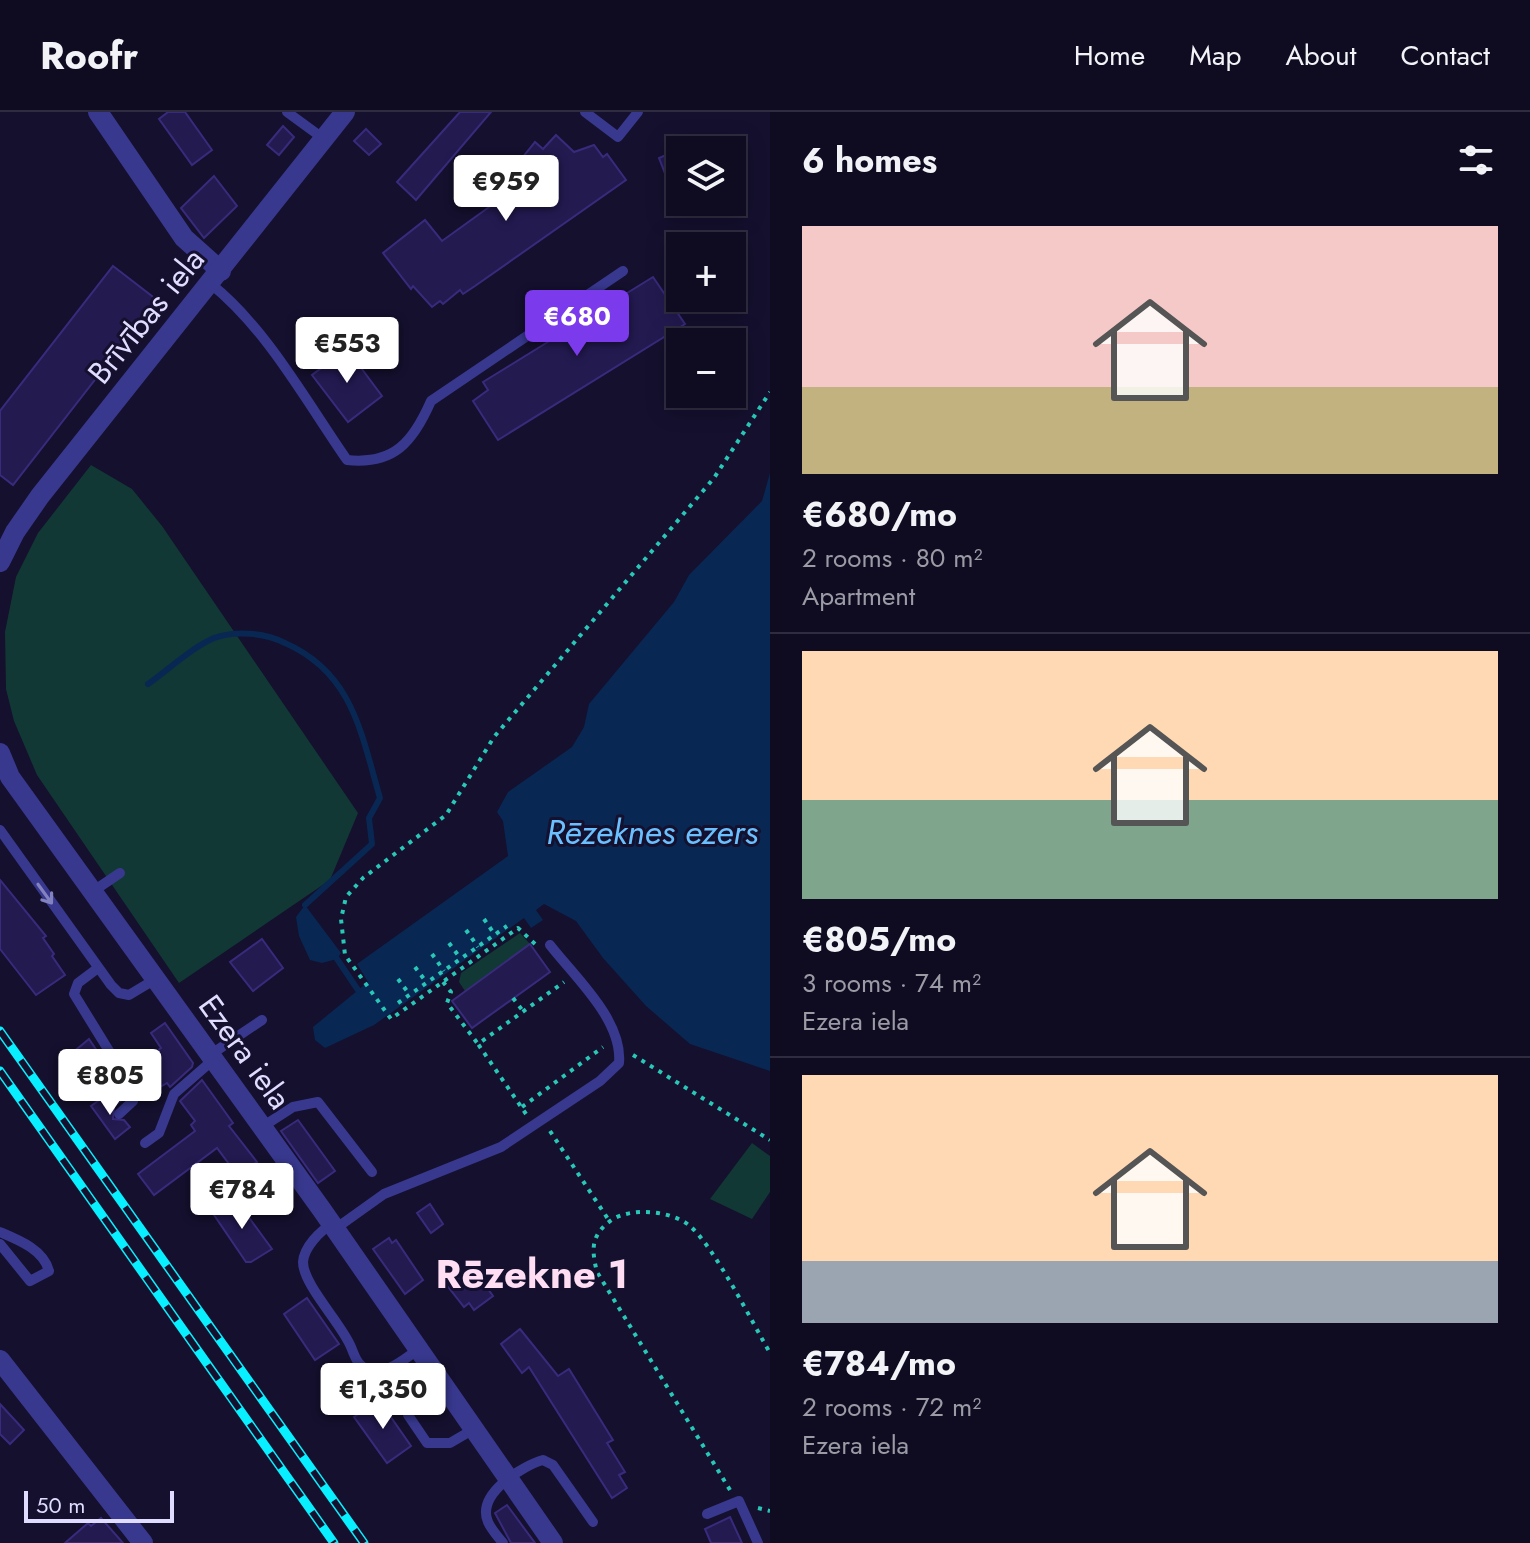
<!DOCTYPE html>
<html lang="en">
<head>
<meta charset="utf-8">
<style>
	body { margin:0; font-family:Jost,sans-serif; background:#1d1a2f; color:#f1f3f6; height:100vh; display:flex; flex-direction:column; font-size:30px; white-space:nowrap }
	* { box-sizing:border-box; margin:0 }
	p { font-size:26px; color:#9b9ba5 }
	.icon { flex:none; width:44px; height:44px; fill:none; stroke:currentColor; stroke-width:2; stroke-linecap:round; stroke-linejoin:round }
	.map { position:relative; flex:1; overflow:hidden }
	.sheet { display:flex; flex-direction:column; background:#0f0c22; width:760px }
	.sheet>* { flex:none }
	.buttons { position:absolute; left:666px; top:24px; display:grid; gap:16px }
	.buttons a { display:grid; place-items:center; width:80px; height:80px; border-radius:0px; background:#0f0c22; box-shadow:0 4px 20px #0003,0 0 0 2px #2f2c40; font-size:40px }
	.scale { position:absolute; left:24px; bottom:20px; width:150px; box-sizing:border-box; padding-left:8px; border:4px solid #dfdcff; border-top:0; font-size:22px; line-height:28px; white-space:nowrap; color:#dfdcff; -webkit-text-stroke:6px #14102e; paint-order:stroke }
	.price { position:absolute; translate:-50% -68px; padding:0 18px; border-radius:8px; background:#fff; color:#222; font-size:26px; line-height:52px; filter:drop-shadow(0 2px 4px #0008) }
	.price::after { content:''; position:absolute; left:50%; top:48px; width:24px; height:18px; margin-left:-12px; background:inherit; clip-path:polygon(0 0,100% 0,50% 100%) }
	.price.on { background:#7c3aed; color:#fff }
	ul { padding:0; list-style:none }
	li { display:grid; align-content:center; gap:16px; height:424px; padding:0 32px }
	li+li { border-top:2px solid #2f2c40 }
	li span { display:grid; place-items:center; height:248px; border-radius:0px; color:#555 }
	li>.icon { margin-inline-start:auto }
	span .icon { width:144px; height:144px; fill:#fffc; stroke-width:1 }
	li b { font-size:34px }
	h2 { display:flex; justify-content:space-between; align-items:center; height:96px; padding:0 32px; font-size:34px }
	header { display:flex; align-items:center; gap:48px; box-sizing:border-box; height:112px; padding:0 40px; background:#0f0c22; border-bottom:2px solid #2f2c40 }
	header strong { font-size:38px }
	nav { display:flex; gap:44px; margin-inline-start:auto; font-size:28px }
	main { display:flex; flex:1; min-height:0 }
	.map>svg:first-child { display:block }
	.green { fill:#123835 }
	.water { fill:#092753 }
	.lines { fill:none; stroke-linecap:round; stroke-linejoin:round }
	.stream { stroke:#092753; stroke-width:6 }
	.building { fill:#231a50; stroke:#382b7d; stroke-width:2 }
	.path { stroke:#28c7b7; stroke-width:4; stroke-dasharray:4 6; stroke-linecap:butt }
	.service { stroke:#38388f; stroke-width:10 }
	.minor { stroke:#38388f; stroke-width:20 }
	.tertiary { stroke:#38388f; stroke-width:20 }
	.rail-casing { stroke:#08f0ff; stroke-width:9 }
	.rail { stroke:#14102e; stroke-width:6; stroke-dasharray:18; stroke-linecap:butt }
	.oneway { stroke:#8382c1 }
	.labels { text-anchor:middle; stroke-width:6; stroke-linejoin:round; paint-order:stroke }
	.street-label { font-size:32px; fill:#dfdcff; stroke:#14102e }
	.water-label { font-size:34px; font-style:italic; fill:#6ac0ff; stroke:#14102e }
	.district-label { font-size:40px; font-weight:bold; fill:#ffdef4; stroke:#14102e }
</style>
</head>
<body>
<header>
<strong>Roofr</strong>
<nav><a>Home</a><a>Map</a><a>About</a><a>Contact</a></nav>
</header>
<main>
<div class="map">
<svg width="770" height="1431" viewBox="0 0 770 1431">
	<rect width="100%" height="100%" fill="#14102e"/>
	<g class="green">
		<polygon points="91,353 132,377 162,414 358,701 330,768 179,871 37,663 14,609 6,577 5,520 16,465 38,421"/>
		<polygon points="520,821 530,832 465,879 459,870 461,861"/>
		<polygon points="752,1031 770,1044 770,1080 752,1107 710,1087"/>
	</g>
	<g class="water">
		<polygon points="770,361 770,959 690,932 646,894 603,846 576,809 544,792 536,798 543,808 531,816 524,806 374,913 325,936 315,928 313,915 368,870 357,852 508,744 503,709 497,700 508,680 572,635 584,615 589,592 674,490 689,463 762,389"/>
		<polygon points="305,793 341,841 337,847 322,851 310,848 299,824 296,805"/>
	</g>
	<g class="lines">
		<g class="stream">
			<path d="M148,572c20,-14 43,-36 66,-46 22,-8 51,-5 71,5 68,30 76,90 95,155l-11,20 3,26 -67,61"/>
			<polyline points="337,847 358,878"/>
		</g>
	</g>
	<g class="building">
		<polygon points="168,0 185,0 212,38 192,53 159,7"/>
		<polygon points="460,0 491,0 416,88 397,70"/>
		<polygon points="283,14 294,25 279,43 267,33"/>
		<polygon points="366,17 381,32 369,43 354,29"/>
		<polygon points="556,23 574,40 594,33 603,45 607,42 626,68 475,174 463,182 460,178 443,192 440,189 432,195 413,174 411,177 383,141 425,108 442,129 539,59 523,45 535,30 543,37"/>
		<polygon points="680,37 680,97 679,97 659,46"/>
		<polygon points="214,64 237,94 204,126 181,96"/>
		<polygon points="113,154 157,188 13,373 0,363 0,299"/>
		<polygon points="653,165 685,212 498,328 473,289 488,278 483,270"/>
		<polygon points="347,237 382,284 348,310 312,263"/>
		<polygon points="0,768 46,824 43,826 54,842 52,844 65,863 36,883 0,837"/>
		<polygon points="262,827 283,856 253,879 230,850"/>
		<polygon points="530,832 550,860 472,916 452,889"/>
		<polygon points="165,911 193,951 192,955 170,975 167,971 148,982 142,974 139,977 131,959 161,936 151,921"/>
		<polygon points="89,927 122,976 124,986 116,992 88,957 85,959 71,942"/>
		<polygon points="202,968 233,1011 229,1014 257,1050 238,1064 217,1036 154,1083 138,1062 195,1019 191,1013 195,1009 180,989"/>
		<polygon points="105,984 114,995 113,1007 124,1008 130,1015 115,1027 91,994"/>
		<polygon points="298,1008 335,1059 318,1071 281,1019"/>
		<polygon points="234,1085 272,1137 251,1150 246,1150 212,1100"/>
		<polygon points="430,1092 443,1112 431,1121 417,1101"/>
		<polygon points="389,1126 392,1131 396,1128 423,1168 405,1182 373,1137"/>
		<polygon points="453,1150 469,1171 478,1163 493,1184 474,1198 469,1191 464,1195 438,1162"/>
		<polygon points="307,1186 339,1232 315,1248 284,1202"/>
		<polygon points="520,1217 558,1264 569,1257 613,1328 607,1331 625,1360 619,1363 627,1376 612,1386 529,1255 522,1261 501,1232"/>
		<polygon points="379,1288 411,1334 387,1351 354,1305"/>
		<polygon points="0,1292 24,1318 10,1332 0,1322"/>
		<polygon points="507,1393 535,1431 511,1431 495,1401"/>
		<polygon points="730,1405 742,1431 711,1431 705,1417"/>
		<polygon points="101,1406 123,1431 65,1431 88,1411 91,1414"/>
	</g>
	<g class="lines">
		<g class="path">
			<polyline points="484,807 495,823"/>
			<polyline points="466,818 478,835"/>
			<polyline points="449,831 461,847"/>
			<polyline points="535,832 518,816 391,907 345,843 341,807 346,785 363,766 446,703 494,625 714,366 770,280"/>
			<polyline points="432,842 444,859"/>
			<polyline points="415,855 427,871"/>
			<polyline points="398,867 410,883"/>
			<polyline points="443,870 451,880 447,891 478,932"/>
			<polyline points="513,886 523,899"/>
			<polyline points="398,891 507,814"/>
			<polyline points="633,943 770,1028"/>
			<polyline points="522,995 603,935"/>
			<polyline points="526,1002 478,932 564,870"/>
			<polyline points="550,1019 610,1110"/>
			<path d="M730,1378l-133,-218c-6,-24 -6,-38 16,-53 21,-12 59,-8 77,7 25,22 62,96 80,127"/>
			<polyline points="758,1396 770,1399"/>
		</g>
		<g class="service">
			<polyline points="287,0 324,27"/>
			<polyline points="585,0 618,25 638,0"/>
			<path d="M211,172c56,45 95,117 136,176 47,5 66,-18 84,-59l192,-130"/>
			<polyline points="0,718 111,873 119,881 129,883 154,868"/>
			<polyline points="92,780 120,761"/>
			<polyline points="98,856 78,871 74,882 130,973 133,989 119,1002"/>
			<polyline points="210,943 262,908"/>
			<polyline points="262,1015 293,995 318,990 372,1060"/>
			<polyline points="145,1031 159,1021 174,982 213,948"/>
			<polyline points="241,1081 287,1049"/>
			<path d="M332,1112c-12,7 -28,23 -29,38 0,23 39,62 48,85 4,10 7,20 18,23 19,5 36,-12 50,-21"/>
			<path d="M335,1117l49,-35 117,-47 99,-66 19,-18c4,-43 -45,-87 -69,-118"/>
			<path d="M0,1120c19,8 44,18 49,39l-19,10 -30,-37"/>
			<polyline points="408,1303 427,1331 450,1331 474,1317"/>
			<polyline points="707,1402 739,1389 758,1431"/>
			<path d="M503,1431c-5,-6 -12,-14 -15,-21 -12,-28 34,-56 55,-62l10,5 40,57"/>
		</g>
		<g class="minor">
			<polyline points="98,0 184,126 221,159"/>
			<polyline points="0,450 15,420 40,384 345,0"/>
			<polyline points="0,641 10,665 322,1098 553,1431"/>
		</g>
		<polyline class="tertiary" points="0,1248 143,1431"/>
		<defs>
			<g id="rail">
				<polyline points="0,919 364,1431"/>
				<polyline points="0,959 334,1431"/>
			</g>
		</defs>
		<use href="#rail" class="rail-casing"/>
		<use href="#rail" class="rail"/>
	</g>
	<defs><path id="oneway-shaft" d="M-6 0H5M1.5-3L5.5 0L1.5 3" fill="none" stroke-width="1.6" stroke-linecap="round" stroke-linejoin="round" transform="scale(2)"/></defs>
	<use class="oneway" href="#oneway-shaft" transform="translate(45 782) rotate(54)"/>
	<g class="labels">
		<g class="street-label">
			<text transform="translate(146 204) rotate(-51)" y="11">Brīvības iela</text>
			<text transform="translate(245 940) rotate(54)" y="11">Ezera iela</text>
		</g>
		<g class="water-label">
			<text x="652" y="732">Rēzeknes ezers</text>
		</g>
		<g class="district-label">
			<text x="532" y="1176">Rēzekne 1</text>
		</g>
	</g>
</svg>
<div class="buttons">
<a><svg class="icon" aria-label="layers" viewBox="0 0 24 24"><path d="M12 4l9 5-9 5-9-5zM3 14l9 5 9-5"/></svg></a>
<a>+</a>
<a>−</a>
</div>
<div class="scale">50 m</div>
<b class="price" style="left:506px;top:111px">€959</b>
<b class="price on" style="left:577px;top:246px">€680</b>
<b class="price" style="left:347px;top:273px">€553</b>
<b class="price" style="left:110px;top:1005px">€805</b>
<b class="price" style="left:242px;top:1119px">€784</b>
<b class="price" style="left:383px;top:1319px">€1,350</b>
</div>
<section class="sheet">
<h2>6 homes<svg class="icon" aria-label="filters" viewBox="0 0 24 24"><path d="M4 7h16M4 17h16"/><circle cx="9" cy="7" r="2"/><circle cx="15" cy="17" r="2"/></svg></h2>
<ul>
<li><span style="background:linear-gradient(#f6c9c9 65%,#c2b280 0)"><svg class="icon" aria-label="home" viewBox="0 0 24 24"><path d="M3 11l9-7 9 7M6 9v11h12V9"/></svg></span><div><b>€680/mo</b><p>2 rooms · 80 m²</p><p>Apartment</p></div></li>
<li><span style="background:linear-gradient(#ffd9b3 60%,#7fa58c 0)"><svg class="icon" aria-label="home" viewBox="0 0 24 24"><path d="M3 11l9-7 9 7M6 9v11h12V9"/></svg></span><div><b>€805/mo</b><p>3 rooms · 74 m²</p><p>Ezera iela</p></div></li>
<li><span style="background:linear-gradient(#ffd9b3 75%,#9aa5b1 0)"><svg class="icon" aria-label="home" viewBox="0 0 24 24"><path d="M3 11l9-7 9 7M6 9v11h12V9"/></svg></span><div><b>€784/mo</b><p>2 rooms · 72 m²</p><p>Ezera iela</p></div></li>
</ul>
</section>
</main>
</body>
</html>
